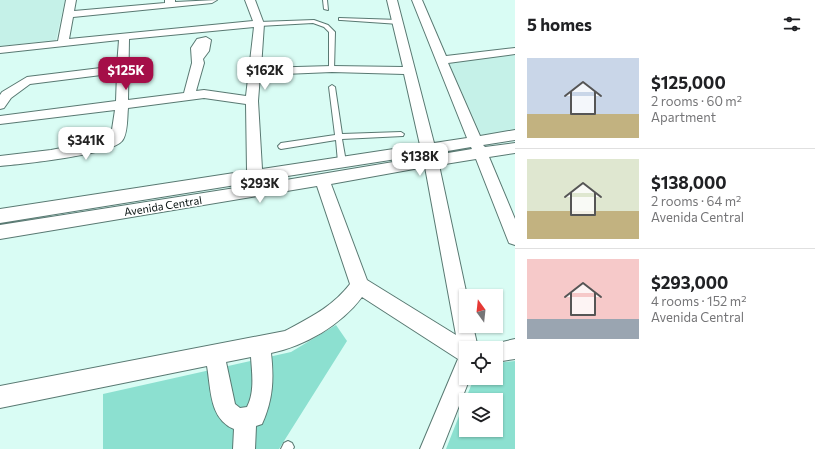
<!DOCTYPE html>
<html lang="en">
<head>
<meta charset="utf-8">
<style>
	body { margin:0; font-family:Commissioner,sans-serif; background:#f2f2f2; color:#202124; height:100vh; display:flex; flex-direction:column; font-size:15px; white-space:nowrap }
	* { box-sizing:border-box; margin:0 }
	p { font-size:13px; color:#757577 }
	.icon { flex:none; width:22px; height:22px; fill:none; stroke:currentColor; stroke-width:2; stroke-linecap:round; stroke-linejoin:round }
	.map { position:relative; flex:1; overflow:hidden }
	.panel { display:flex; flex-direction:column; background:#fff; width:300px }
	.panel>* { flex:none }
	.needle { width:26px; rotate:345deg }
	.controls { position:absolute; left:459px; top:289px; display:grid; gap:8px }
	.controls a { display:grid; place-items:center; width:44px; height:44px; border-radius:0px; background:#fff; box-shadow:0 1px 3px #0004; font-size:20px }
	.price { position:absolute; translate:-50% -34px; padding:0 9px; border-radius:8px; background:#fff; color:#222; font-size:13px; line-height:26px; filter:drop-shadow(0 1px 2px #0008) }
	.price::after { content:''; position:absolute; left:50%; top:24px; width:12px; height:9px; margin-left:-6px; background:inherit; clip-path:polygon(0 0,100% 0,50% 100%) }
	.price.selected { background:#a50e48; color:#fff }
	ul { padding:0; list-style:none }
	li { display:flex; align-items:center; gap:12px; height:100px; padding:0 12px }
	li+li { border-top:1px solid #e0e0e0 }
	li span { display:grid; place-items:center; flex:none; width:112px; height:80px; border-radius:0px; color:#555 }
	li>.icon { margin-inline-start:auto }
	span .icon { width:48px; height:48px; fill:#fffc; stroke-width:1 }
	li b { font-size:17px }
	h2 { display:flex; justify-content:space-between; align-items:center; height:48px; padding:0 12px; font-size:17px }
	main { display:flex; flex:1; min-height:0 }
	.map>svg:first-child { display:block }
	.built { fill:#c5f1e8 }
	.green { fill:#8ce0d0; fill-rule:evenodd }
	.lines { fill:none; stroke-linecap:round; stroke-linejoin:round }
	.service-casing { stroke:#597972; stroke-width:2 }
	.minor-casing { stroke:#597972; stroke-width:2 }
	.service { fill:#fff; fill-rule:evenodd }
	.minor { fill:#fff; fill-rule:evenodd }
	.labels { text-anchor:middle; stroke-width:3; stroke-linejoin:round; paint-order:stroke }
	.street-label { font-size:11px; fill:#040f0d; stroke:#fff }
</style>
</head>
<body>
<main>
<div class="map">
<svg width="515" height="449" viewBox="0 0 515 449">
	<rect width="100%" height="100%" fill="#d9fcf4"/>
	<g class="built">
		<polygon points="0,0 65,0 56,40 0,46"/>
		<polygon points="515,54 515,131 482,137 449,63"/>
	</g>
	<g class="green">
		<polygon points="336,325 347,341 279,449 103,449 103,394 291,352"/>
		<path d="M515,361v88h-69l28,-71h22v-15zM466,400h30v30h-30z"/>
	</g>
	<g class="lines">
		<defs>
			<g id="service">
				<polygon points="323,0 327,0 328,10 324,9"/>
				<polygon points="339,18 399,20 402,22 399,24 341,20 339,20"/>
				<polygon points="314,20 328,25 335,32 334,70 329,69 329,32 324,27 313,23 259,26 256,24 259,22"/>
				<polygon points="332,85 335,87 342,134 401,132 404,134 403,136 342,139 346,162 342,165 338,162 336,140 281,149 279,148 278,146 281,143 335,135 329,87"/>
				<polygon points="288,441 292,443 294,447 293,449 281,449 284,443"/>
			</g>
			<g id="minor">
				<path d="M66,0h10l-2,11 91,-8v-3h10v2l42,-2 -5,3 -139,14 -4,22 184,-18 -8,-21h10l9,24 -3,44 71,-2 71,1 -16,-67h10l37,143 33,-5 -55,-138h10l24,56 69,-8v6l-67,9 32,73 35,-6v10l-32,5 2,2 30,-4v10l-26,4 26,62v26l-6,-2 -2,-5 -31,-79 -37,6 28,131 -1,30h7l5,22h-12v30h4l-28,71h-22l38,-90 -96,-62c-21,28 -57,49 -91,56 3,26 2,47 -9,71l-6,2 -1,23h-22l1,-20c-25,-10 -23,-41 -27,-63l-207,42v-22l285,-55c26,-14 47,-24 65,-47l-33,-98 -317,53v-14l248,-39v-3l-248,40v-14l247,-38 -1,-67 -42,-6 -76,10c-1,9 0,26 -6,33 -11,14 -101,23 -122,25v-10l51,-6 56,-11 4,-3 4,-26 -115,14v-8l116,-15 1,-28 -87,11 -19,14 -7,10 -4,1v-14l2,-3 25,-15 90,-11 2,-26 -119,13v-6l58,-6zM254,27l-8,69 -42,-6 -8,1 8,-28 -1,-4 6,-8 2,-11 -5,-3 -9,2 -6,9 1,15 -8,30 -56,7 1,-61zM332,72l72,2 16,71 -158,24 -4,-68 2,-26zM471,147l1,2 -36,6v-2zM422,155l1,2 -161,27v-4zM425,167l31,168 -89,-55 -36,-96zM251,357c1,16 4,35 -4,50l-7,1 -5,-4 -9,-42z"/>
				<polygon points="515,339 515,359 496,362 496,348 488,348 489,345"/>
			</g>
		</defs>
		<use href="#service" class="service-casing"/>
		<use href="#minor" class="minor-casing"/>
		<use href="#service" class="service"/>
		<use href="#minor" class="minor"/>
	</g>
	<g class="labels">
		<g class="street-label">
			<text transform="translate(163 206) rotate(-9)" y="4">Avenida Central</text>
		</g>
	</g>
</svg>
<div class="controls">
<a><svg class="needle" viewBox="-14 -14 28 28"><path d="M0-13l5 13h-10z" fill="#e53935"/><path d="M0 13l5-13h-10z" fill="#757577"/></svg></a>
<a><svg class="icon" aria-label="locate" viewBox="0 0 24 24"><circle cx="12" cy="12" r="6"/><path d="M12 2v4M12 18v4M2 12h4M18 12h4"/></svg></a>
<a><svg class="icon" aria-label="layers" viewBox="0 0 24 24"><path d="M12 4l9 5-9 5-9-5zM3 14l9 5 9-5"/></svg></a>
</div>
<b class="price selected" style="left:126px;top:91px">$125K</b>
<b class="price" style="left:265px;top:91px">$162K</b>
<b class="price" style="left:86px;top:161px">$341K</b>
<b class="price" style="left:420px;top:177px">$138K</b>
<b class="price" style="left:260px;top:204px">$293K</b>
</div>
<section class="panel">
<h2>5 homes<svg class="icon" aria-label="filters" viewBox="0 0 24 24"><path d="M4 7h16M4 17h16"/><circle cx="9" cy="7" r="2"/><circle cx="15" cy="17" r="2"/></svg></h2>
<ul>
<li><span style="background:linear-gradient(#c9d6e8 70%,#c2b280 0)"><svg class="icon" aria-label="home" viewBox="0 0 24 24"><path d="M3 11l9-7 9 7M6 9v11h12V9"/></svg></span><div><b>$125,000</b><p>2 rooms · 60 m²</p><p>Apartment</p></div></li>
<li><span style="background:linear-gradient(#dfe7d0 65%,#c2b280 0)"><svg class="icon" aria-label="home" viewBox="0 0 24 24"><path d="M3 11l9-7 9 7M6 9v11h12V9"/></svg></span><div><b>$138,000</b><p>2 rooms · 64 m²</p><p>Avenida Central</p></div></li>
<li><span style="background:linear-gradient(#f6c9c9 75%,#9aa5b1 0)"><svg class="icon" aria-label="home" viewBox="0 0 24 24"><path d="M3 11l9-7 9 7M6 9v11h12V9"/></svg></span><div><b>$293,000</b><p>4 rooms · 152 m²</p><p>Avenida Central</p></div></li>
</ul>
</section>
</main>
</body>
</html>
